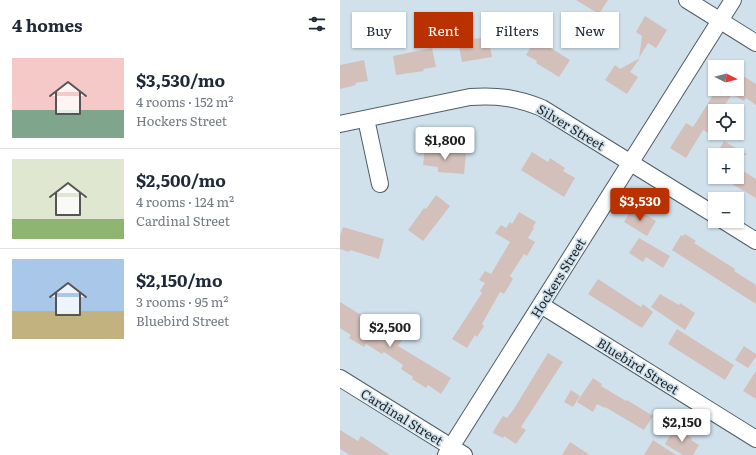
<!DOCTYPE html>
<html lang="en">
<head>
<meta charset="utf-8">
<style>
	body { margin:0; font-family:Literata,serif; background:#f2f2f3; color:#1f2937; height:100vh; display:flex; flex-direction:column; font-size:15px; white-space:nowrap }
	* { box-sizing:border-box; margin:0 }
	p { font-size:13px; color:#747a83 }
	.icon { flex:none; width:22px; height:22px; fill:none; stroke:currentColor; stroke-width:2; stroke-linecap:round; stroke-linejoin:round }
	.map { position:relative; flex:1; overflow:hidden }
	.details { display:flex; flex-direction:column; background:#fff; width:340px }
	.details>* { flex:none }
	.guide { position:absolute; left:12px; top:12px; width:344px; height:36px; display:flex; gap:8px }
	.needle { width:26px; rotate:96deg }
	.tools { position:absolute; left:368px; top:60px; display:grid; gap:8px }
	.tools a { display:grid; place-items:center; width:36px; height:36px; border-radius:0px; background:#fff; box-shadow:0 1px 3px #0004; font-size:20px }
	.price { position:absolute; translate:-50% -34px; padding:0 9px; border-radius:4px; background:#fff; color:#222; font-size:13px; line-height:26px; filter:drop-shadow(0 1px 2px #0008) }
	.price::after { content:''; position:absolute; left:50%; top:24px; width:12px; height:9px; margin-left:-6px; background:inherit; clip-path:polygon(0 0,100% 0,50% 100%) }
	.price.active { background:#ba3100; color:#fff }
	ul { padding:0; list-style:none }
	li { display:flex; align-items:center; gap:12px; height:100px; padding:0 12px }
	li+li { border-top:1px solid #e0e1e3 }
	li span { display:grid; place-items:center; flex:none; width:112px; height:80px; border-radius:0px; color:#555 }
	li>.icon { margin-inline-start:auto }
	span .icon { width:48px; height:48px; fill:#fffc; stroke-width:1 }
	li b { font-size:17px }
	h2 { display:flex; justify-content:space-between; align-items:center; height:48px; padding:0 12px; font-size:17px }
	.pill { padding:0 14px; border-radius:0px; background:#fff; box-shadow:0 1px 3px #0004; font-size:14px; line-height:36px }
	.pill.active { background:#ba3100; color:#fff }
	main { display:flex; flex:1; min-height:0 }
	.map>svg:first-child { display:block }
	.building { fill:#d4c0ba }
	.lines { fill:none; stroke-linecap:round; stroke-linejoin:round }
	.minor-casing { stroke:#4f5e67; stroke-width:18 }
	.minor { stroke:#fff; stroke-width:16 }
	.labels { text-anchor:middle; stroke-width:3.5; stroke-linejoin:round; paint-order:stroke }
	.street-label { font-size:13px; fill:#1f2529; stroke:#d0e1ec }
</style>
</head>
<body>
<main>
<section class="details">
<h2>4 homes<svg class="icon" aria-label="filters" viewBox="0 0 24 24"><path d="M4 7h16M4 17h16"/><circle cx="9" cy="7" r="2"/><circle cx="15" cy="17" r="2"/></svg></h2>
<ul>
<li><span style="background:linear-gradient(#f6c9c9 65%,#7fa58c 0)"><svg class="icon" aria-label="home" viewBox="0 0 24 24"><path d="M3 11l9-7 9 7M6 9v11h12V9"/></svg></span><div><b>$3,530/mo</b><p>4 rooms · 152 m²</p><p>Hockers Street</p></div></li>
<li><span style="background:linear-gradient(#dfe7d0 75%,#8fb573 0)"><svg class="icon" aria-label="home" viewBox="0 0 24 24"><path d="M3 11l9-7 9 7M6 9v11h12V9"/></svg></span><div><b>$2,500/mo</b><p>4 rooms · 124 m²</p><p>Cardinal Street</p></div></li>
<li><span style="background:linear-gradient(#a9c7e8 65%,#c2b280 0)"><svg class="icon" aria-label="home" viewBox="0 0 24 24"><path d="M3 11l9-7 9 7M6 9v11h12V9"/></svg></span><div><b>$2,150/mo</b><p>3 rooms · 95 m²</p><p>Bluebird Street</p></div></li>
</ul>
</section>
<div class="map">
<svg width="416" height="455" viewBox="0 0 416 455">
	<rect width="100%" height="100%" fill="#d0e1ec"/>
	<g class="building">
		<polygon points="236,0 268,0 259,14"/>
		<polygon points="305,16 327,30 316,48 308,43 299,58 302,36 296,32"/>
		<polygon points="148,37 152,57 122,62 118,41"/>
		<polygon points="196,39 230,60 219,77 196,63 197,61 186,55"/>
		<polygon points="92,48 96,67 83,69 84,71 56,75 53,56"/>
		<polygon points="300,58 290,72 298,77 287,94 265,80 275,65 280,69"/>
		<polygon points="24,60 28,81 15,83 16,85 0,89 0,65"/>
		<polygon points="397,72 416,84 416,105 406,98 404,101 392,94 381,111 375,111 375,137 363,130 346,158 330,148 346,123 353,127 377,89 397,89"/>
		<polygon points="384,141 408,155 376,155"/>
		<polygon points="85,148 113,150 113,152 126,154 124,174 98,172 98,167 83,165"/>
		<polygon points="192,152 208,162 210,158 225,168 223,171 235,178 224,197 181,170"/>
		<polygon points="397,167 416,179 416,198 380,177 397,177"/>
		<polygon points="96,195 110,206 83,241 68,230 84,208 86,209"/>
		<polygon points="293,207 316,221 307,236 284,222"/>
		<polygon points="179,212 196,222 193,227 194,228 188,238 195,242 187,256 184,254 170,276 173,279 164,294 160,292 142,324 144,326 137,337 135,335 127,348 112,339 142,293 140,291 145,283 139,280 145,271 151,274 170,242 155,233 161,225 166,228 170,222 172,224"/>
		<polygon points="3,227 44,239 39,259 10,250 9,252 0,249 0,236"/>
		<polygon points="345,234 356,241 354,243 395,269 394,271 416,285 416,304 332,250 341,235 343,236"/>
		<polygon points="299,238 330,256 323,268 306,257 303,262 289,253"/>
		<polygon points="258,279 301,307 303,304 313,312 302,328 248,294"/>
		<polygon points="320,294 339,305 340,303 355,313 345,330 311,307"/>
		<polygon points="0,302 62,340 58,346 111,378 101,394 88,385 86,388 72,379 73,377 61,369 63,365 44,352 42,354 26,344 24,347 9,338 11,335 0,328"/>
		<polygon points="337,329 394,365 385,380 328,344"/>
		<polygon points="404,346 416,354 416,357 408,368 395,360"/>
		<polygon points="208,353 223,362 181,427 186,430 176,444 164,436 163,438 153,433 154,430 163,416 167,418 175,407"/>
		<polygon points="416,371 416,399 403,391"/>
		<polygon points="253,378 262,384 261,386 286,401 287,400 313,416 304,430 265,407 265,408 257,404 253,412 237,402"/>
		<polygon points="231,390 240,396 233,407 224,402"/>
		<polygon points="334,429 352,438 351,440 359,445 353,455 343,455 325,444"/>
		<polygon points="0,430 18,441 21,436 50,455 10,455 0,449"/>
		<polygon points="313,440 336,455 304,455"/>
		<polygon points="230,442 250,455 222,455"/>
	</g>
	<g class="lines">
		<defs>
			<g id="minor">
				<polyline points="347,0 416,43"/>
				<polyline points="26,119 40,184"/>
				<path d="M0,124l130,-27c28,-2 47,1 72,11l173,107"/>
				<polyline points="384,221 416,241"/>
				<polyline points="201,305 416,439"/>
				<polyline points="0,378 124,455"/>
				<polyline points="106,455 393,0"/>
			</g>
		</defs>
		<use href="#minor" class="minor-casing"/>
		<use href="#minor" class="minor"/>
	</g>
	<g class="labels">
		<g class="street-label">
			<text transform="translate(231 127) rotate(31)" y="5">Silver Street</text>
			<text transform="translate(218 278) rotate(-58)" y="5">Hockers Street</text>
			<text transform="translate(298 366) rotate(32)" y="5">Bluebird Street</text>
			<text transform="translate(62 417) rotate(32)" y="5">Cardinal Street</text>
		</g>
	</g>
</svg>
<div class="tools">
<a><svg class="needle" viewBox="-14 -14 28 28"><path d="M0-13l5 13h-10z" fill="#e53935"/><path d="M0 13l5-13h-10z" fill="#747a83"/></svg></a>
<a><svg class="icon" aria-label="locate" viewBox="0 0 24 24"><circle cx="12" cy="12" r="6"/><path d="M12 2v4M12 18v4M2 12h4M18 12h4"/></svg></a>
<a>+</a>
<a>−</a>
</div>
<b class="price" style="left:105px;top:161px">$1,800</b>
<b class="price active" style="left:300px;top:222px">$3,530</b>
<b class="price" style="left:50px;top:348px">$2,500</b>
<b class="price" style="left:342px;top:443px">$2,150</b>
<div class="guide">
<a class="pill">Buy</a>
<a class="pill active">Rent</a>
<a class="pill">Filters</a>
<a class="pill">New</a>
</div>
</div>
</main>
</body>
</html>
